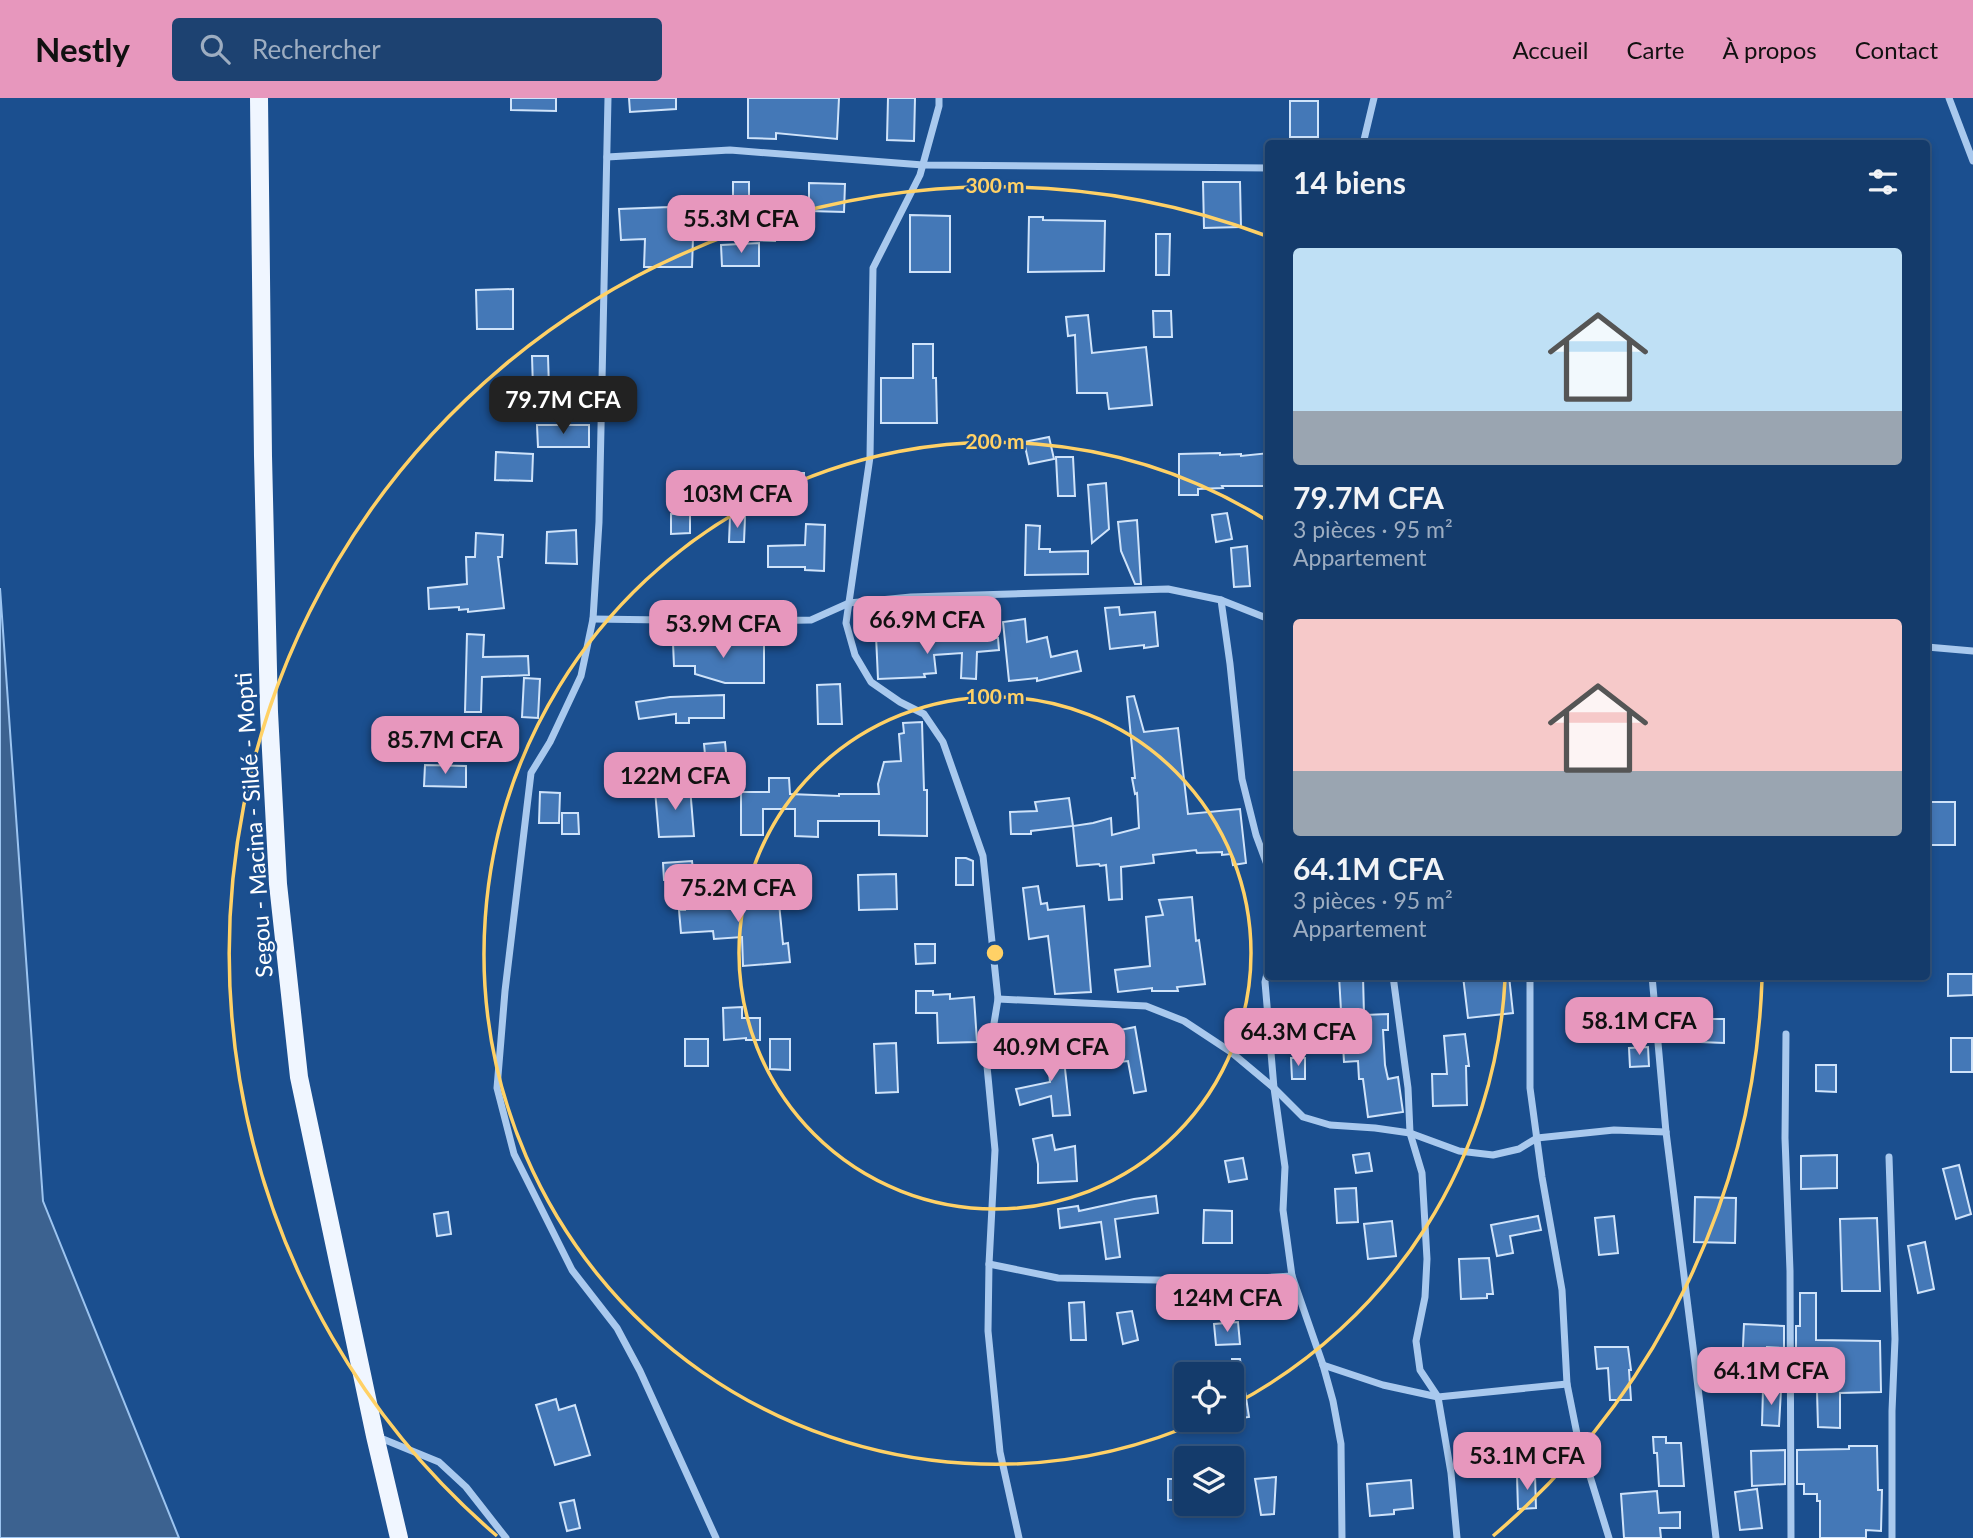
<!DOCTYPE html>
<html lang="fr">
<head>
<meta charset="utf-8">
<style>
	body { margin:0; font-family:Lato,sans-serif; background:#1d4271; color:#f1f3f6; height:100vh; display:flex; flex-direction:column; font-size:26px; white-space:nowrap }
	* { box-sizing:border-box; margin:0 }
	p { font-size:23px; color:#9dadc1 }
	.icon { flex:none; width:38px; height:38px; fill:none; stroke:currentColor; stroke-width:2; stroke-linecap:round; stroke-linejoin:round }
	.map { position:relative; flex:1; overflow:hidden }
	.drawer { position:absolute; left:1265px; top:42px; width:665px; height:840px; display:flex; flex-direction:column; background:#143b6b; border-radius:7px; box-shadow:0 4px 10px #0003,0 0 0 2px #33557e }
	.drawer>* { flex:none }
	.controls { position:absolute; left:1174px; top:1264px; display:grid; gap:14px }
	.controls a { display:grid; place-items:center; width:70px; height:70px; border-radius:7px; background:#143b6b; box-shadow:0 4px 10px #0003,0 0 0 2px #33557e; font-size:35px }
	.price { position:absolute; translate:-50% -60px; padding:0 16px; border-radius:14px; background:#e797bd; color:#111; font-size:23px; line-height:46px; filter:drop-shadow(0 2px 4px #0008) }
	.price::after { content:''; position:absolute; left:50%; top:42px; width:21px; height:16px; margin-left:-10px; background:inherit; clip-path:polygon(0 0,100% 0,50% 100%) }
	.price.current { background:#222; color:#fff }
	ul { padding:0; list-style:none }
	li { display:grid; align-content:center; gap:14px; height:371px; padding:0 28px }
	li span { display:grid; place-items:center; height:217px; border-radius:7px; color:#555 }
	li>.icon { margin-inline-start:auto }
	span .icon { width:126px; height:126px; fill:#fffc; stroke-width:1 }
	li b { font-size:30px }
	h2 { display:flex; justify-content:space-between; align-items:center; height:84px; padding:0 28px; font-size:30px }
	header { display:flex; align-items:center; gap:42px; box-sizing:border-box; height:98px; padding:0 35px; background:#e797bd; color:#111 }
	header strong { font-size:33px }
	nav { display:flex; gap:38px; margin-inline-start:auto; font-size:24px }
	.search { width:490px; height:63px; background:#1d4271; display:flex; align-items:center; gap:18px; box-sizing:border-box; padding:0 24px; border-radius:7px; color:#9dadc1; font-size:26px }
	.map>svg:first-child { display:block }
	.water { fill:#3c6290; stroke:#9cc4f0; stroke-width:2 }
	.building { fill:#4478b7; stroke:#cfe3fa; stroke-width:2 }
	.lines { fill:none; stroke-linecap:round; stroke-linejoin:round }
	.street { stroke:#a9c9ee; stroke-width:7 }
	.primary { stroke:#f0f6ff; stroke-width:18 }
	.ring { fill:none; stroke:#ffd166; stroke-width:3.5 }
	.labels { text-anchor:middle; stroke-width:5; stroke-linejoin:round; paint-order:stroke }
	.street-label { font-size:23px; fill:#fff; stroke:#1b4f8f }
	.centre { fill:#ffd166; stroke:#1b4f8f; stroke-width:3.5 }
	.ring-label { font-size:21px; text-anchor:middle; font-weight:bold; fill:#ffd166; stroke:#1b4f8f; stroke-width:5; stroke-linejoin:round; paint-order:stroke }
</style>
</head>
<body>
<header>
<strong>Nestly</strong>
<div class="search"><svg class="icon" aria-label="search" viewBox="0 0 24 24"><circle cx="10" cy="10" r="6"/><path d="M15 15l6 6"/></svg>Rechercher</div>
<nav><a>Accueil</a><a>Carte</a><a>À propos</a><a>Contact</a></nav>
</header>
<div class="map">
<svg width="1973" height="1440" viewBox="0 0 1973 1440">
	<rect width="100%" height="100%" fill="#1b4f8f"/>
	<polygon class="water" points="0,490 43,1103 179,1440 0,1440"/>
	<g class="building">
		<polygon points="511,0 556,0 556,13 511,12"/>
		<polygon points="629,0 676,0 676,11 630,14"/>
		<polygon points="748,0 839,0 837,41 776,35 776,41 748,40"/>
		<polygon points="888,0 915,0 914,43 887,42"/>
		<rect x="1290" y="3" width="28" height="36"/>
		<rect x="733" y="84" width="16" height="32"/>
		<polygon points="1203,84 1240,84 1241,129 1204,130"/>
		<polygon points="809,85 845,86 844,114 809,113"/>
		<polygon points="670,109 671,111 694,112 692,169 644,169 645,141 621,142 619,111"/>
		<polygon points="753,114 776,115 775,143 752,142"/>
		<polygon points="910,117 950,118 950,174 910,174"/>
		<polygon points="1029,119 1043,119 1043,122 1105,123 1104,173 1028,174"/>
		<polygon points="1156,136 1170,136 1169,177 1156,177"/>
		<polygon points="759,145 759,168 722,168 721,147"/>
		<polygon points="513,191 513,231 477,231 476,192"/>
		<polygon points="1153,213 1171,213 1172,239 1154,239"/>
		<polygon points="1088,217 1092,255 1146,249 1152,307 1109,311 1107,295 1077,295 1075,237 1068,238 1066,219"/>
		<polygon points="913,246 933,246 933,280 936,280 937,325 881,325 881,280 913,280"/>
		<polygon points="532,258 548,258 549,290 533,291"/>
		<polygon points="537,327 589,327 589,349 538,349"/>
		<polygon points="1049,339 1054,361 1029,366 1024,344"/>
		<polygon points="496,354 533,356 532,383 495,382"/>
		<polygon points="1220,355 1220,357 1241,356 1241,358 1269,355 1269,388 1222,388 1223,390 1198,391 1198,397 1179,397 1179,356"/>
		<polygon points="1056,359 1073,359 1075,398 1058,398"/>
		<rect x="788" y="375" width="16" height="18"/>
		<polygon points="1106,385 1109,431 1092,445 1088,387"/>
		<polygon points="1227,415 1232,441 1216,444 1212,417"/>
		<polygon points="671,416 690,416 690,435 671,436"/>
		<polygon points="730,419 745,419 744,444 729,444"/>
		<polygon points="1137,422 1141,486 1135,486 1121,453 1118,424"/>
		<polygon points="806,426 825,427 824,473 805,472 805,469 768,469 768,448 805,447"/>
		<polygon points="1026,427 1040,428 1039,451 1050,451 1050,454 1088,453 1088,476 1025,477"/>
		<polygon points="576,432 577,466 546,465 547,434"/>
		<polygon points="476,435 503,437 502,459 498,459 504,510 468,514 468,511 459,512 459,509 429,511 428,490 467,486 466,459 475,459"/>
		<polygon points="1247,448 1250,488 1234,489 1231,450"/>
		<polygon points="1119,509 1120,517 1155,514 1158,548 1144,550 1144,547 1110,551 1105,510"/>
		<polygon points="1025,521 1027,544 1047,539 1051,559 1077,553 1081,573 1037,583 1037,580 1009,583 1003,524"/>
		<polygon points="467,536 484,537 483,559 528,558 529,577 482,579 481,614 465,614"/>
		<polygon points="876,538 888,538 902,543 912,541 935,541 937,543 962,542 962,539 998,540 999,552 977,554 976,581 961,580 962,555 934,557 936,575 924,576 925,579 878,581"/>
		<polygon points="695,540 732,540 732,543 764,544 764,585 725,585 695,576 695,568 674,568 673,545 695,545"/>
		<polygon points="524,580 540,581 538,620 522,619"/>
		<polygon points="840,586 842,626 818,626 817,587"/>
		<polygon points="724,597 724,620 689,620 689,625 676,625 676,616 639,621 636,604 670,599"/>
		<polygon points="1134,598 1144,634 1178,630 1188,716 1240,711 1246,765 1233,767 1231,756 1222,757 1222,754 1197,755 1196,752 1153,757 1154,765 1121,769 1122,801 1109,802 1106,767 1100,768 1099,766 1077,768 1073,728 1093,725 1111,720 1112,737 1139,730 1137,695 1135,696 1132,680 1135,680 1127,599"/>
		<polygon points="922,624 924,692 927,692 927,738 879,737 879,723 818,723 818,739 795,738 795,711 763,711 763,737 741,737 741,694 769,694 769,680 789,680 790,696 839,698 839,696 879,696 878,686 884,664 901,663 899,636 904,635 903,625"/>
		<polygon points="725,644 727,665 706,667 704,646"/>
		<polygon points="425,667 466,668 466,689 424,688"/>
		<polygon points="690,689 694,738 659,739 655,692"/>
		<polygon points="540,694 560,695 559,725 539,725"/>
		<polygon points="1069,700 1073,728 1031,733 1031,736 1011,736 1010,714 1037,713 1035,704"/>
		<rect x="1927" y="704" width="28" height="43"/>
		<polygon points="562,715 578,715 579,736 562,736"/>
		<polygon points="956,760 966,760 973,763 973,787 956,787"/>
		<polygon points="692,763 694,780 664,782 663,765"/>
		<polygon points="896,776 897,811 859,812 858,777"/>
		<polygon points="1038,788 1041,806 1047,805 1048,812 1084,808 1091,894 1055,896 1048,838 1029,841 1023,790"/>
		<polygon points="699,789 700,802 729,800 729,791 751,791 751,807 779,805 783,846 788,845 790,864 743,868 742,839 714,841 713,833 681,835 679,812 685,812 683,790"/>
		<polygon points="1192,799 1196,843 1199,842 1205,886 1177,889 1178,893 1152,893 1152,890 1118,894 1115,872 1150,868 1146,819 1163,817 1159,802"/>
		<polygon points="915,846 935,846 935,865 916,866"/>
		<polygon points="1948,876 1973,876 1973,897 1948,898"/>
		<polygon points="1339,878 1363,878 1364,917 1388,916 1388,932 1383,932 1385,967 1388,981 1398,979 1403,1014 1368,1019 1363,981 1359,981 1358,963 1344,964"/>
		<polygon points="1463,878 1509,878 1513,915 1468,920"/>
		<polygon points="916,893 933,893 933,897 950,896 950,901 974,899 977,944 938,945 937,915 916,915"/>
		<polygon points="742,909 742,920 760,920 760,942 746,942 746,940 724,942 723,910"/>
		<polygon points="1701,921 1724,921 1724,945 1701,944"/>
		<polygon points="1135,929 1146,993 1134,995 1128,963 1120,964 1115,933"/>
		<polygon points="1465,936 1469,968 1466,968 1467,1007 1433,1008 1432,976 1447,976 1444,938"/>
		<rect x="1951" y="940" width="21" height="34"/>
		<rect x="685" y="941" width="23" height="27"/>
		<polygon points="770,941 790,941 790,972 770,971"/>
		<polygon points="1062,943 1070,1017 1053,1018 1051,998 1020,1007 1016,991 1050,984 1046,945"/>
		<polygon points="896,945 898,994 876,995 874,946"/>
		<polygon points="1648,949 1649,968 1630,969 1629,950"/>
		<polygon points="1291,960 1305,960 1305,981 1292,981"/>
		<polygon points="1816,967 1836,967 1836,994 1816,993"/>
		<polygon points="1052,1037 1055,1052 1075,1048 1077,1083 1038,1085 1038,1066 1033,1041"/>
		<polygon points="1369,1055 1372,1073 1356,1075 1353,1057"/>
		<polygon points="1837,1057 1837,1090 1801,1091 1801,1058"/>
		<polygon points="1243,1060 1247,1081 1229,1084 1225,1063"/>
		<polygon points="1959,1067 1971,1116 1956,1121 1943,1071"/>
		<polygon points="1356,1090 1358,1124 1337,1125 1335,1091"/>
		<polygon points="1156,1098 1158,1115 1115,1121 1120,1159 1106,1161 1101,1124 1060,1130 1058,1111 1078,1108 1079,1113 1134,1101"/>
		<polygon points="1695,1099 1736,1100 1735,1145 1694,1144"/>
		<polygon points="1204,1112 1232,1113 1232,1145 1203,1145"/>
		<polygon points="448,1114 451,1136 437,1138 434,1116"/>
		<polygon points="1538,1118 1541,1132 1510,1138 1513,1155 1497,1158 1491,1127"/>
		<polygon points="1614,1118 1618,1155 1599,1157 1595,1120"/>
		<polygon points="1877,1120 1880,1193 1842,1193 1840,1121"/>
		<polygon points="1392,1123 1396,1158 1368,1161 1364,1126"/>
		<polygon points="1925,1144 1934,1191 1918,1195 1908,1148"/>
		<polygon points="1489,1160 1493,1196 1487,1196 1487,1200 1461,1201 1459,1161"/>
		<polygon points="1800,1195 1816,1195 1816,1242 1880,1243 1881,1294 1840,1295 1840,1330 1818,1329 1817,1293 1800,1293 1800,1251 1796,1251 1796,1228 1800,1228"/>
		<polygon points="1084,1204 1086,1242 1071,1242 1069,1205"/>
		<polygon points="1132,1213 1138,1242 1123,1246 1117,1215"/>
		<polygon points="1238,1224 1240,1246 1216,1247 1214,1226"/>
		<polygon points="1744,1226 1784,1228 1784,1250 1767,1249 1766,1285 1703,1283 1702,1274 1742,1270"/>
		<polygon points="1595,1249 1628,1249 1631,1272 1629,1272 1631,1302 1610,1302 1608,1270 1597,1271"/>
		<polygon points="1232,1261 1240,1261 1249,1319 1235,1321 1232,1306"/>
		<polygon points="1763,1291 1781,1292 1779,1328 1762,1327"/>
		<polygon points="556,1301 559,1312 575,1307 590,1357 555,1367 536,1307"/>
		<polygon points="1653,1339 1666,1339 1666,1345 1681,1345 1684,1388 1659,1388 1657,1355 1654,1355"/>
		<polygon points="1849,1348 1877,1348 1878,1392 1882,1392 1881,1433 1866,1432 1866,1440 1820,1440 1820,1403 1817,1403 1817,1396 1804,1396 1804,1386 1797,1386 1797,1352 1849,1351"/>
		<polygon points="1785,1352 1785,1386 1752,1388 1751,1353"/>
		<polygon points="1535,1377 1536,1410 1518,1411 1517,1378"/>
		<polygon points="1276,1379 1274,1416 1261,1417 1255,1381"/>
		<rect x="1168" y="1381" width="16" height="21"/>
		<polygon points="1411,1382 1413,1410 1394,1412 1394,1416 1370,1418 1367,1386"/>
		<polygon points="1757,1391 1762,1430 1740,1432 1735,1394"/>
		<polygon points="1657,1393 1659,1415 1680,1414 1680,1430 1660,1430 1661,1440 1624,1440 1621,1396"/>
		<polygon points="574,1402 580,1430 567,1433 560,1405"/>
	</g>
	<g class="lines">
		<g class="street">
			<polyline points="608,0 599,424 593,521 581,578 550,644 531,675 505,893 497,990 514,1056 572,1172 617,1230 640,1273 716,1440"/>
			<polyline points="939,0 939,8 920,77 873,170 870,359 846,525 855,557 871,584 900,604 924,616 943,644 983,758 998,901 987,968 995,1052 989,1166 988,1233 1000,1354 1019,1440"/>
			<polyline points="1949,0 1973,63"/>
			<polyline points="1363,46 1374,0"/>
			<polyline points="607,59 730,52 923,67 1269,70"/>
			<polyline points="1221,502 1230,566 1242,681 1256,737 1269,772"/>
			<polyline points="593,521 736,523 811,522 849,505 911,499 1168,491 1221,502 1269,521"/>
			<polyline points="1927,549 1973,553"/>
			<polyline points="1269,867 1265,884 1274,990 1285,1069 1283,1112 1292,1178 1323,1267 1333,1303 1341,1346 1342,1440"/>
			<polyline points="1393,878 1408,990 1410,1035 1422,1075 1427,1161 1425,1199 1416,1243 1420,1272 1438,1299 1451,1375 1457,1440"/>
			<polyline points="1530,878 1530,990 1542,1079 1562,1192 1567,1286 1577,1336 1609,1440"/>
			<polyline points="1652,878 1666,1034 1696,1273 1716,1440"/>
			<polyline points="998,901 1146,908 1184,923 1231,954 1274,990 1303,1019 1330,1027 1375,1030 1410,1035 1459,1053 1493,1057 1519,1051 1537,1040 1614,1032 1666,1034"/>
			<polyline points="1786,936 1785,1040 1790,1173 1791,1440"/>
			<polyline points="1889,1059 1895,1241 1892,1313 1892,1440"/>
			<polyline points="989,1166 1058,1180 1205,1183 1292,1178"/>
			<polyline points="1323,1267 1383,1287 1438,1299 1567,1286"/>
			<polyline points="378,1339 439,1364 466,1389 506,1440"/>
		</g>
		<polyline class="primary" points="259,0 263,358 269,614 278,786 299,979 375,1338 399,1440"/>
	</g>
	<g class="ring">
		<circle cx="995" cy="855" r="256"/>
		<path d="M1505 882A511 511 0 0 1 1235 1306M1203 1322A511 511 0 1 1 1266 422"/>
		<path d="M1762 882A767 767 0 0 1 1493 1438M497 1438A767 767 0 0 1 1264 137"/>
	</g>
	<g class="labels">
		<g class="street-label">
			<text transform="translate(254 727) rotate(-94)" y="8">Segou - Macina - Sildé - Mopti</text>
		</g>
	</g>
	<circle cx="995" cy="855" r="10" class="centre"/>
	<g class="ring-label">
		<text x="995" y="95">300 m</text>
		<text x="995" y="351">200 m</text>
		<text x="995" y="606">100 m</text>
	</g>
</svg>
<div class="controls">
<a><svg class="icon" aria-label="locate" viewBox="0 0 24 24"><circle cx="12" cy="12" r="6"/><path d="M12 2v4M12 18v4M2 12h4M18 12h4"/></svg></a>
<a><svg class="icon" aria-label="layers" viewBox="0 0 24 24"><path d="M12 4l9 5-9 5-9-5zM3 14l9 5 9-5"/></svg></a>
</div>
<b class="price" style="left:741px;top:157px">55.3M CFA</b>
<b class="price current" style="left:563px;top:338px">79.7M CFA</b>
<b class="price" style="left:737px;top:432px">103M CFA</b>
<b class="price" style="left:927px;top:558px">66.9M CFA</b>
<b class="price" style="left:723px;top:562px">53.9M CFA</b>
<b class="price" style="left:445px;top:678px">85.7M CFA</b>
<b class="price" style="left:675px;top:714px">122M CFA</b>
<b class="price" style="left:738px;top:826px">75.2M CFA</b>
<b class="price" style="left:1639px;top:959px">58.1M CFA</b>
<b class="price" style="left:1298px;top:970px">64.3M CFA</b>
<b class="price" style="left:1051px;top:985px">40.9M CFA</b>
<b class="price" style="left:1227px;top:1236px">124M CFA</b>
<b class="price" style="left:1771px;top:1309px">64.1M CFA</b>
<b class="price" style="left:1527px;top:1394px">53.1M CFA</b>
<section class="drawer">
<h2>14 biens<svg class="icon" aria-label="filters" viewBox="0 0 24 24"><path d="M4 7h16M4 17h16"/><circle cx="9" cy="7" r="2"/><circle cx="15" cy="17" r="2"/></svg></h2>
<ul>
<li><span style="background:linear-gradient(#bfe0f5 75%,#9aa5b1 0)"><svg class="icon" aria-label="home" viewBox="0 0 24 24"><path d="M3 11l9-7 9 7M6 9v11h12V9"/></svg></span><div><b>79.7M CFA</b><p>3 pièces · 95 m²</p><p>Appartement</p></div></li>
<li><span style="background:linear-gradient(#f6c9c9 70%,#9aa5b1 0)"><svg class="icon" aria-label="home" viewBox="0 0 24 24"><path d="M3 11l9-7 9 7M6 9v11h12V9"/></svg></span><div><b>64.1M CFA</b><p>3 pièces · 95 m²</p><p>Appartement</p></div></li>
</ul>
</section>
</div>
</body>
</html>
